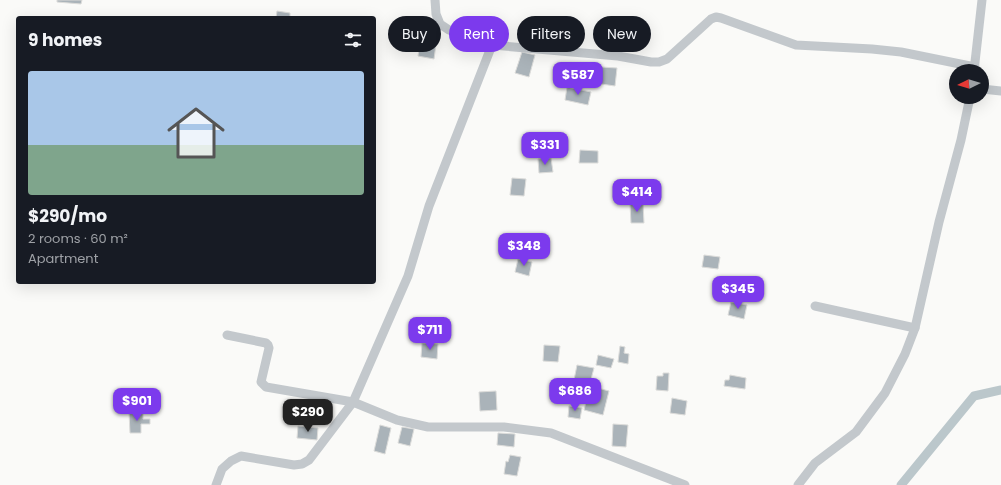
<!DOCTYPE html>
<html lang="en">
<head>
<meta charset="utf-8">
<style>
	body { margin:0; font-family:Poppins,sans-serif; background:#20242c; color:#f1f3f6; height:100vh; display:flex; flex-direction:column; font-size:15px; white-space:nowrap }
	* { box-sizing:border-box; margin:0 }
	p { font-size:13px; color:#9ea1a6 }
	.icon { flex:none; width:22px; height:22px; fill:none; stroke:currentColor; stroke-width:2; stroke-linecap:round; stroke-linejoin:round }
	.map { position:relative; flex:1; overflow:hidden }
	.side { position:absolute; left:16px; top:16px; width:360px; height:268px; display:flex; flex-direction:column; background:#171b24; border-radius:4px; box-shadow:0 4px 16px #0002 }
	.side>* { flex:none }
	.hud { position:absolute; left:388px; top:16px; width:380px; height:36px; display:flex; gap:8px }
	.needle { width:26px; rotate:265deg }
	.tools { position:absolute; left:949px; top:64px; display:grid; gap:8px }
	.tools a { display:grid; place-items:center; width:40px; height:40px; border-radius:50%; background:#171b24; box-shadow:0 4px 16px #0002; font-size:20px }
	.price { position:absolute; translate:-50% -34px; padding:0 9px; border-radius:8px; background:#7c3aed; color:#fff; font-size:13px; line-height:26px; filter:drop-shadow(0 1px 2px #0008) }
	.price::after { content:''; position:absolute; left:50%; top:24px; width:12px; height:9px; margin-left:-6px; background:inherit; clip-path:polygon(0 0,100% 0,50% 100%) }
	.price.on { background:#222; color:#fff }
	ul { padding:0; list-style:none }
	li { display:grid; align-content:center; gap:8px; height:212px; padding:0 12px }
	li span { display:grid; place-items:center; height:124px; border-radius:4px; color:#555 }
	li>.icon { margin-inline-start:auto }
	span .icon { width:72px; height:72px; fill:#fffc; stroke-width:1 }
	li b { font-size:17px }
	h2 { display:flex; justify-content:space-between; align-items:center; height:48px; padding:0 12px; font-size:17px }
	.tag { padding:0 14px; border-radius:18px; background:#171b24; box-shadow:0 4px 16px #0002; font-size:14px; line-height:36px }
	.tag.on { background:#7c3aed; color:#fff }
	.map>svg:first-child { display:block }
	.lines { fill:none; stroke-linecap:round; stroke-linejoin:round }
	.canal { stroke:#bbc7cb; stroke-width:9 }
	.building { fill:#aab3b9; stroke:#dcdcda }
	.minor { stroke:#c3c8cc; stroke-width:9 }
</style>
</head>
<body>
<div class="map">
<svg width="1001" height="485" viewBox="0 0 1001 485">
	<rect width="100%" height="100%" fill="#fafaf8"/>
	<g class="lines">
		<polyline class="canal" points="901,485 974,396 1001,390"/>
	</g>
	<g class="building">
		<polygon points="57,0 82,0 81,4 57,2"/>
		<polygon points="277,11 290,13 290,18 276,18"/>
		<polygon points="421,35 437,37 434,59 418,56"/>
		<polygon points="522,52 535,55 529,77 515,73"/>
		<polygon points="601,67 617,68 615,86 594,83 595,73 600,74"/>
		<polygon points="567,87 591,92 588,105 565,100"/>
		<polygon points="580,150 598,151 598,163 579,163"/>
		<polygon points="551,158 553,172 539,173 538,159"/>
		<polygon points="512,178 526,179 524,196 510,195"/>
		<polygon points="643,203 644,223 631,223 630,204"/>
		<polygon points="704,255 720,257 718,269 702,267"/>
		<polygon points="518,259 532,262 529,276 515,272"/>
		<polygon points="721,280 732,283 730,290 719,287"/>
		<polygon points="731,302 747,305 744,319 728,315"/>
		<polygon points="422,343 438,344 437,359 421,357"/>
		<polygon points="544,345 560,346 558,362 543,361"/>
		<polygon points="620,346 625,347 624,353 629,354 628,364 618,362"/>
		<polygon points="598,355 614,359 611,368 596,365"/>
		<polygon points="577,365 594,368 590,383 574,380"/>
		<polygon points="663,373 669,373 668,391 656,390 657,376 663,376"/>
		<polygon points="730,375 746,378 745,389 724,386 725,380 729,380"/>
		<polygon points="572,381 588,385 586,394 570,390"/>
		<polygon points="590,386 609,391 603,415 584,410"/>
		<polygon points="496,391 497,410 480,411 479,392"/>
		<polygon points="672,398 687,401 685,415 670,413"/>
		<polygon points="569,406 582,408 580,419 568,417"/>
		<polygon points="143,411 143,419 150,419 150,424 141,424 141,433 130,433 129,412"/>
		<polygon points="613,424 628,425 626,447 612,446"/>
		<polygon points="380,425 391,428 385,454 374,451"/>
		<polygon points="298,426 318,428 317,440 297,438"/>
		<polygon points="402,427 414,429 410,446 398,443"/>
		<polygon points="498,433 515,434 514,447 497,445"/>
		<polygon points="510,455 521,457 517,476 504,474 506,461 508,462"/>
	</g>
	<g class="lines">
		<g class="minor">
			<polyline points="435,0 436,14 440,24 449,30 471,37 492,45 618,56 651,62 659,62 667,59 711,19 716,17 721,18 796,45 872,49 901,52 975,67"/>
			<polyline points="974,71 982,0"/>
			<polyline points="982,89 1001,91"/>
			<polyline points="815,306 915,328"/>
			<polyline points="227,335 266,343 268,345 269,348 261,382 266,387 353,402 408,276 429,206 492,45"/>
			<polyline points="216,485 222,469 231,461 241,456 294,465 302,464 309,460 353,402 397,420 428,427 504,427 551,433 685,485"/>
			<polyline points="798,485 815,463 856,432 885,393 905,354 915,328 939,222 961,140 970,97"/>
		</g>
	</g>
</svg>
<div class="tools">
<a><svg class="needle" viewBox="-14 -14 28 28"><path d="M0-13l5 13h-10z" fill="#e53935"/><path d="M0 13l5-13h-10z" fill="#9ea1a6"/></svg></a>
</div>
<b class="price" style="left:578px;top:96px">$587</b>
<b class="price" style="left:545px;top:166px">$331</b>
<b class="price" style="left:637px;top:213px">$414</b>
<b class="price" style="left:524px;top:267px">$348</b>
<b class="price" style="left:738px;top:310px">$345</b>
<b class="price" style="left:430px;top:351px">$711</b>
<b class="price" style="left:575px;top:412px">$686</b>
<b class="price" style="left:137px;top:422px">$901</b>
<b class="price on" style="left:308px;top:433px">$290</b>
<div class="hud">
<a class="tag">Buy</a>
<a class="tag on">Rent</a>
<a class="tag">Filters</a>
<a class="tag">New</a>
</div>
<section class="side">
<h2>9 homes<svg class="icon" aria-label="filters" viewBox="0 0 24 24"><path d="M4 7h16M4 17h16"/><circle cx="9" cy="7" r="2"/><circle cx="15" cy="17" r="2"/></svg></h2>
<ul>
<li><span style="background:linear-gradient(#a9c7e8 60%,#7fa58c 0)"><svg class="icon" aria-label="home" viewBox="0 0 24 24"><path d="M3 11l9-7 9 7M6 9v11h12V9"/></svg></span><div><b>$290/mo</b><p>2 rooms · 60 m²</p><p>Apartment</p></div></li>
</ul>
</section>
</div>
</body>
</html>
